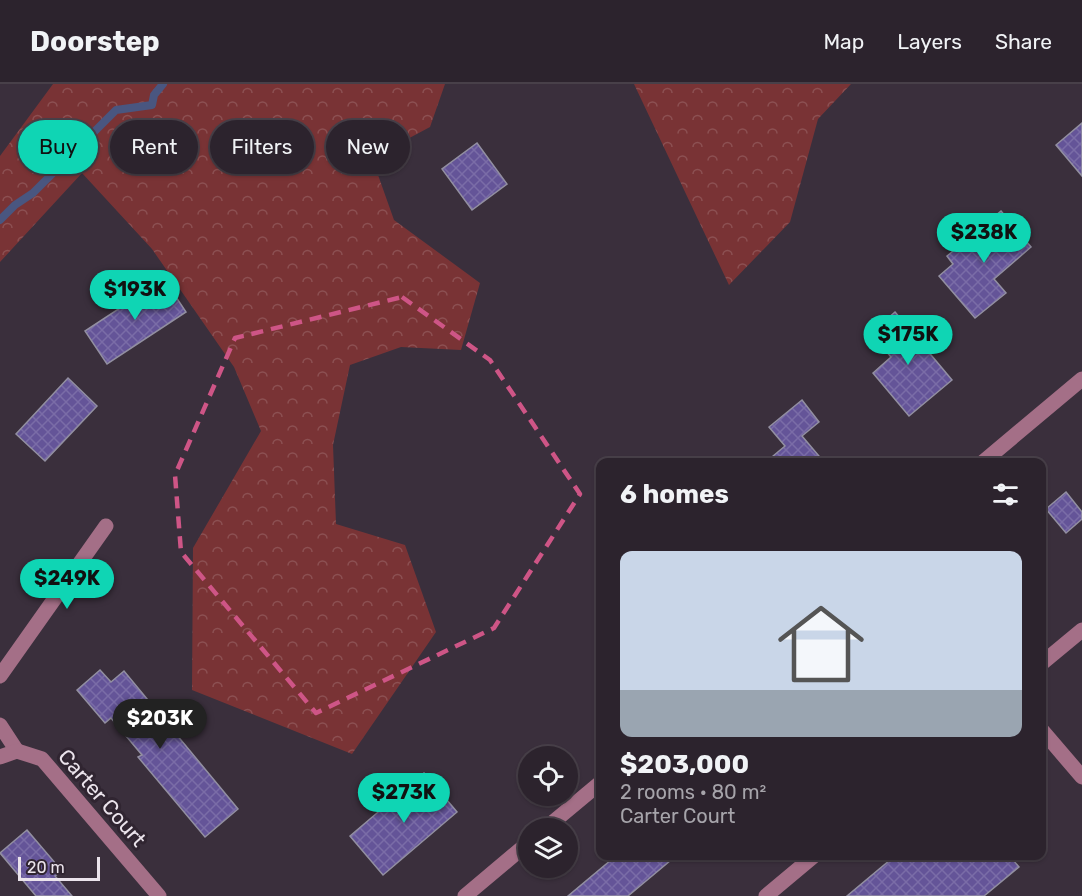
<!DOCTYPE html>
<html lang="en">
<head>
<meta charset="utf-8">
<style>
	body { margin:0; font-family:Rubik,sans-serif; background:#382f39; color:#f1f3f6; height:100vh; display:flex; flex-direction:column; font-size:22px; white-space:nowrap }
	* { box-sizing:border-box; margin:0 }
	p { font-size:20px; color:#a6a4aa }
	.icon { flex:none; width:33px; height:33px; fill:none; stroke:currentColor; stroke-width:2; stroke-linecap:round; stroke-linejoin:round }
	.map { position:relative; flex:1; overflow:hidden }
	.drawer { position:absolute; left:596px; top:374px; width:450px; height:402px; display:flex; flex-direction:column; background:#2c232d; border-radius:12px; box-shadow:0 2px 4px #0004,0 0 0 2px #484049 }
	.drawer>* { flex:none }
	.hud { position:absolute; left:18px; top:36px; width:488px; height:54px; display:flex; gap:12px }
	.fabs { position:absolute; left:518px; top:662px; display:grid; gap:12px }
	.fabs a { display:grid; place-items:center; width:60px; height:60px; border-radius:50%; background:#2c232d; box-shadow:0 2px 4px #0004,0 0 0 2px #484049; font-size:30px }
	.scale { position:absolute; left:18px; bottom:15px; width:82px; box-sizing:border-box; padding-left:6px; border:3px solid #ebe4ec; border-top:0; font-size:16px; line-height:21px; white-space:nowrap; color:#ebe4ec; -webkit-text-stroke:4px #302531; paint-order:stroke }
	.price { position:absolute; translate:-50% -51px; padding:0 14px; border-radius:21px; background:#0fd5b4; color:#111; font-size:20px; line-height:39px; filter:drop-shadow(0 2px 3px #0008) }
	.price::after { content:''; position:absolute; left:50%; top:36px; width:18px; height:14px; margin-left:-9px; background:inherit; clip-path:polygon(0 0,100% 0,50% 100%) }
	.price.selected { background:#222; color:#fff }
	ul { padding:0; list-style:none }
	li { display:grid; align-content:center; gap:12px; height:318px; padding:0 24px }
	li span { display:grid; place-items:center; height:186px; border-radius:12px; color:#555 }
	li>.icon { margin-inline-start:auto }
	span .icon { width:108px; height:108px; fill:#fffc; stroke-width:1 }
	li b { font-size:26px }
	h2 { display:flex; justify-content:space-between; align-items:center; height:72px; padding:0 24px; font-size:26px }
	.tag { padding:0 21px; border-radius:27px; background:#2c232d; box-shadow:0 2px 4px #0004,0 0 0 2px #484049; font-size:21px; line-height:54px }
	.tag.selected { background:#0fd5b4; color:#111 }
	header { display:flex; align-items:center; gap:36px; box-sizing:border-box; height:84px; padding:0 30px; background:#2c232d; border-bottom:2px solid #484049 }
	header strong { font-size:28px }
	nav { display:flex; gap:33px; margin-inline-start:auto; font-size:21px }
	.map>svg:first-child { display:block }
	.forest { fill:url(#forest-crowns) }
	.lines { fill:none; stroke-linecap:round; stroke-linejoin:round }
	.stream { stroke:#495680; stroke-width:8 }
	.building { fill:url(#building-cross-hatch); stroke:#928fa1; stroke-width:1.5 }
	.minor { stroke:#a46f87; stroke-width:15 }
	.marked { fill:none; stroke:#ce5586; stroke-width:4.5; stroke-dasharray:12 8; stroke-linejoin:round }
	.labels { text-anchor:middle; stroke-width:6; stroke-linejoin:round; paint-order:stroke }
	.street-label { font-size:21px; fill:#ebe4ec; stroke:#302531 }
</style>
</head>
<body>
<header>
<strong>Doorstep</strong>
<nav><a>Map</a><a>Layers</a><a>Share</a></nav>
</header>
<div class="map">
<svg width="1082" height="812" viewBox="0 0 1082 812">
	<defs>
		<pattern id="forest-crowns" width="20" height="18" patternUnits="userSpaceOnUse" patternTransform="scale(1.5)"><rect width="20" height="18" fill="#793335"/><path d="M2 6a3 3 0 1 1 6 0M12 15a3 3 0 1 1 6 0" fill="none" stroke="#8c5052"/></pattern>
		<pattern id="building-cross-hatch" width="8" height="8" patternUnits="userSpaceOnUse" patternTransform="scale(1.5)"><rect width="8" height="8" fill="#645498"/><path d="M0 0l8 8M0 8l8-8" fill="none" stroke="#7a6ca7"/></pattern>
	</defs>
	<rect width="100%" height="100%" fill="#3a2f3c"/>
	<g class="forest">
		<polygon points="53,0 445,0 430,43 372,74 394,136 480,199 461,266 401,263 350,281 333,361 336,440 405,461 436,548 352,670 192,606 193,464 261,347 234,283 152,165 82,89 0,178 0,72"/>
		<polygon points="634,0 851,0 818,35 790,138 729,201"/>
	</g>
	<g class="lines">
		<polyline class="stream" points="0,136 15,121 33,109 116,26 152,21 154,11 163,0"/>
	</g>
	<g class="building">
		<polygon points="1082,39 1082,92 1056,61"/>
		<polygon points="477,59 507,100 472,126 442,85"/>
		<polygon points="1001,127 1031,163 994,195 1006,209 975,234 939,192 953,180 947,172"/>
		<polygon points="164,195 186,228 107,280 85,247"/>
		<polygon points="895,228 952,296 909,332 873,289 891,273 871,249"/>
		<polygon points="68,294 97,322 45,377 16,350"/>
		<polygon points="802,316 819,338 802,352 824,378 766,378 785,362 769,343"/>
		<polygon points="1066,408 1082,428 1082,435 1066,449 1046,425"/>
		<polygon points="100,586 111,598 124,587 238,725 205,753 138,673 142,671 111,634 105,639 77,606"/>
		<polygon points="424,689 457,728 383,791 350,752"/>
		<polygon points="27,746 62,787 55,792 72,812 36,812 0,769"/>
		<polygon points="617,771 677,771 628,812 568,812"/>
		<polygon points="896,771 1009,771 1019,783 984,812 847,812"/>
	</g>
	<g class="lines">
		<g class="minor">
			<polyline points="983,378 1082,295"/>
			<polyline points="1041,580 1082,546"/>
			<polyline points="0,592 106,442"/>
			<polyline points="0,641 17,667"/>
			<polyline points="1041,645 1082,693"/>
			<polyline points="0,673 17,667 42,675 159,812"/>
			<polyline points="546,744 600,699"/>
			<polyline points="465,812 528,759"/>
			<polyline points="766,812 815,771"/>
		</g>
	</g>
	<path class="marked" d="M402,213l88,63 90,134 -86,134 -178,85 -135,-161 -6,-77 60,-137z"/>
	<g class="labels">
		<g class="street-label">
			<text transform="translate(102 714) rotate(49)" y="7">Carter Court</text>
		</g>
	</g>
</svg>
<div class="fabs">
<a><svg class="icon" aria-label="locate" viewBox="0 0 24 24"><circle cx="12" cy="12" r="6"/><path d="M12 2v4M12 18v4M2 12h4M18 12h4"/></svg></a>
<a><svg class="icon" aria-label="layers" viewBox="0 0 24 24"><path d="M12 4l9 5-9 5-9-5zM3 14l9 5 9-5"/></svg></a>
</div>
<div class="scale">20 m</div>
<b class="price" style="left:984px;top:180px">$238K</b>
<b class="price" style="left:135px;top:237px">$193K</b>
<b class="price" style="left:908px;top:282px">$175K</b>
<b class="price" style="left:67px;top:526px">$249K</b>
<b class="price selected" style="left:160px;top:666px">$203K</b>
<b class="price" style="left:404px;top:740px">$273K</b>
<div class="hud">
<a class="tag selected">Buy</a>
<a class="tag">Rent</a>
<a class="tag">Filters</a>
<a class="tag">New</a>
</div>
<section class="drawer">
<h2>6 homes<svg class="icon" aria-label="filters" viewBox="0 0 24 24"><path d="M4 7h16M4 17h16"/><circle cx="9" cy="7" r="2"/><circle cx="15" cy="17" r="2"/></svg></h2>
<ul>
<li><span style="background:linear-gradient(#c9d6e8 75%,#9aa5b1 0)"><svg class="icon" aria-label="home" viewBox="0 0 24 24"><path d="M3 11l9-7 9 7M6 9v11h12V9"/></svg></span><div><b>$203,000</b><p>2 rooms · 80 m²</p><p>Carter Court</p></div></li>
</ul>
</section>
</div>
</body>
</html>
